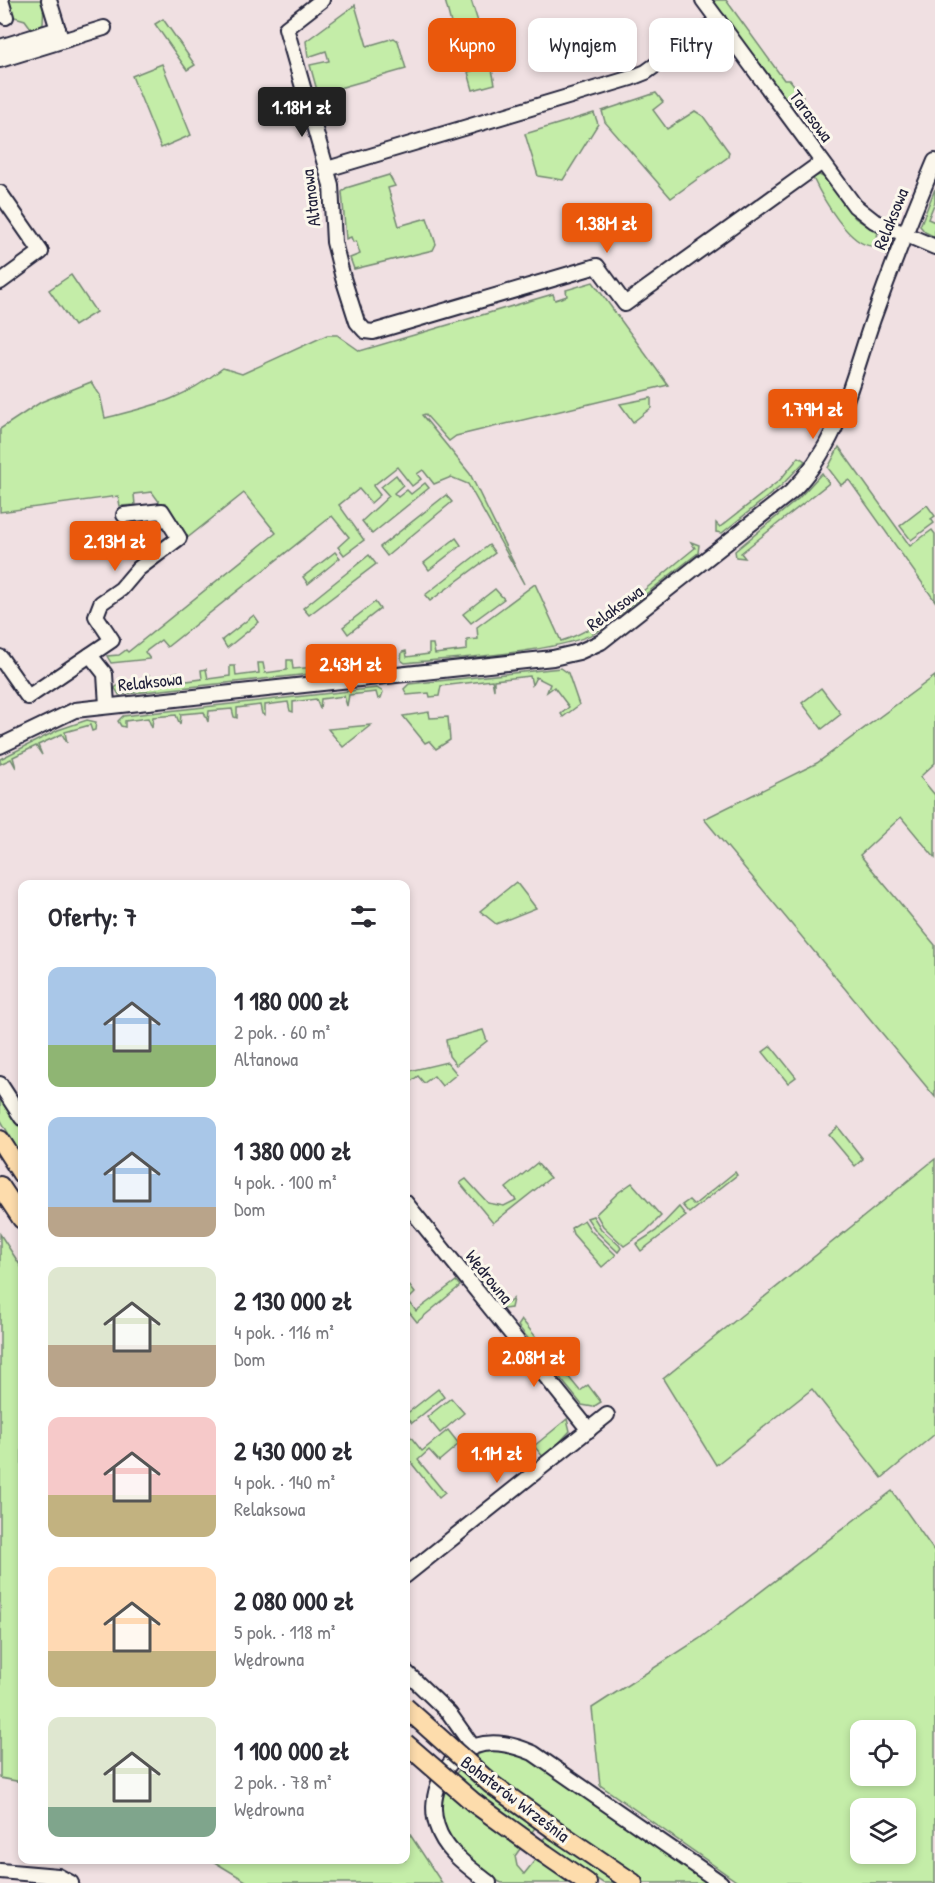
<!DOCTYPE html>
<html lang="pl">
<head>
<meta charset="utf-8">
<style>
	body { margin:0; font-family:"Patrick Hand",sans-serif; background:#f7f7f7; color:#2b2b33; height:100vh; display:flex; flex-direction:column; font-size:22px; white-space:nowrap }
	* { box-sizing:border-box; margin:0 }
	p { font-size:20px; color:#7c7c81 }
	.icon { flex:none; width:33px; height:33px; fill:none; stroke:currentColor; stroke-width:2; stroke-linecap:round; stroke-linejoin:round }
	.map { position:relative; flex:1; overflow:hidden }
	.drawer { position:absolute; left:18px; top:880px; width:392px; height:984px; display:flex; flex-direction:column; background:#fff; border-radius:12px; box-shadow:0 3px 9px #0003 }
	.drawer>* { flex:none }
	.banner { position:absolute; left:428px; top:18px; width:417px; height:54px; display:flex; gap:12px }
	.buttons { position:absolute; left:850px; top:1720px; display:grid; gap:12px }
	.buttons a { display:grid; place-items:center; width:66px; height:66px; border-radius:12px; background:#fff; box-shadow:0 3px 9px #0003; font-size:30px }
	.price { position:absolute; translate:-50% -51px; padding:0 14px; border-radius:6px; background:#ea580c; color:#fff; font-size:20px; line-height:39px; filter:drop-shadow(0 2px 3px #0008) }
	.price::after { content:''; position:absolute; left:50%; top:36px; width:18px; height:14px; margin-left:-9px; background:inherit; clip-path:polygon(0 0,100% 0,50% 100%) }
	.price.on { background:#222; color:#fff }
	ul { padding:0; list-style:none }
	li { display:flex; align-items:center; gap:18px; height:150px; padding:0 30px }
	li span { display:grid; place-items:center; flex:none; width:168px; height:120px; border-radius:12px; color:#555 }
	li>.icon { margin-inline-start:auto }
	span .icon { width:72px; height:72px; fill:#fffc; stroke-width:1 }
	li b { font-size:26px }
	h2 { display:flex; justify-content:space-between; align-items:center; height:72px; padding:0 30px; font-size:26px }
	.chip { padding:0 21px; border-radius:12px; background:#fff; box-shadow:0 3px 9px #0003; font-size:21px; line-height:54px }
	.chip.on { background:#ea580c; color:#fff }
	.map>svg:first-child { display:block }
	.green { fill:#c4eda8; stroke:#738872; stroke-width:1.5; fill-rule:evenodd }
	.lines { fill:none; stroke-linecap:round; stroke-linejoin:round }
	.minor-casing { stroke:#22223b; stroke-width:18 }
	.major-casing { stroke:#22223b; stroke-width:22 }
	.minor { stroke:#fbf7ec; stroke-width:14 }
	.major { stroke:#fddcac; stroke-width:18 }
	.major-bridge-casing { stroke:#22223b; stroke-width:22; stroke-linecap:butt }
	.major-bridge { stroke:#fddcac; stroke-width:18 }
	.labels { text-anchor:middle; stroke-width:6; stroke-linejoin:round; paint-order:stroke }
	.street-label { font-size:18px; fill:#22223b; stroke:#fbf7ec }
</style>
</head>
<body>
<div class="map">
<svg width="935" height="1883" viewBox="0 0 935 1883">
	<rect width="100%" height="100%" fill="#f0e0e2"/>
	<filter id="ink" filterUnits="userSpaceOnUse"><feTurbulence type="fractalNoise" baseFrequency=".0167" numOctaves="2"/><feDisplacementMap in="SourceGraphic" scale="12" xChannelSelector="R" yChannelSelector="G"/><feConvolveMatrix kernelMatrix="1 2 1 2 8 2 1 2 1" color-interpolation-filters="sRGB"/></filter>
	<g filter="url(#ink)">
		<g class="green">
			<polygon points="7,0 44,0 43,24 33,31 25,20 11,16"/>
			<polygon points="445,0 471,0 480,28 454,35"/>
			<polygon points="711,0 726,0 784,80 790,80 803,97 798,105 788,104"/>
			<polygon points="355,5 367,46 394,38 398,41 406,69 318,94 310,65 329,61 326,51 308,57 306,41"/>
			<polygon points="163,19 195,65 187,70 155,24"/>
			<polygon points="482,34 489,58 463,66 456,41"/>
			<polygon points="162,64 191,135 161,148 132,76"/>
			<polygon points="491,65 495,84 473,90 468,72"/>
			<polygon points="656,93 663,102 653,110 667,129 695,111 703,116 729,152 728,157 671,198 605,122 602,111"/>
			<polygon points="594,113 598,124 563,180 538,176 525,134"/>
			<polygon points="389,175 395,186 388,188 399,226 427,218 436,244 433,250 354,269 350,258 360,254 356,241 353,242 351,237 346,239 342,192 346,188"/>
			<path d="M819,175l9,4 27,39 23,15 -4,13c-24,2 -52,-49 -61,-68z"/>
			<polygon points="935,189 935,202 928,219 935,222 935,237 925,232 920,226"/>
			<polygon points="71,275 96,312 74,326 49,290"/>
			<path d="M593,282l75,103 -212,51 -7,5 -24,-27 -3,1 48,59 54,110 -56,-100 -17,-7 -17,7 -11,-14 -6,4 4,5 -9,7 -15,-19 -24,19 7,9 -9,8 -12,-14 -20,16 25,35 -20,15 -6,-8 11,-10 -17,-21 -165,131 -6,-7 -16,12 5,7 -39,4 -4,-7 12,-1 7,-5 2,2 148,-119 -32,-40 -58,46 -34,-47 -18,2 1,11 -15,1 -2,-10 -118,16v-83l41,-27 50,-20 9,13 5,23c51,-13 75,-17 118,-50l19,6 85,-39h10l23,16 193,-57 2,6 12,-4 -1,-6z"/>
			<polygon points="651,398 651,408 633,422 620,404"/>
			<polygon points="839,447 910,546 932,530 935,534 935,601 849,480 841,485 828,468"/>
			<polygon points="799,457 805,461 781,486 722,533 716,532 716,523 720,527 780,480"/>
			<polygon points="822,473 829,483 741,553 745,558 736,557 735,551 798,499"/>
			<polygon points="396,475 403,485 394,493 398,497 407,490 411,494 425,483 429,488 372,534 362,521 389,496 381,487"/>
			<polygon points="446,495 452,502 387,556 380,547"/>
			<polygon points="927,505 935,516 931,519 934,523 911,540 900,526"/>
			<polygon points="456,538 461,545 429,570 424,563"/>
			<path d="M691,542l8,3 -1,8 -98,77c-34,23 -149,28 -195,33l-4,-3 1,-8 4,-1 1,6 22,-3v-10h4l2,10 32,-4v-10l11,-1 -1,-12 58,-43 26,57c46,-14 96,-63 134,-93z"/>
			<polygon points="489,545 495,553 430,601 425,595"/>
			<polygon points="335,552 340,558 308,584 303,577"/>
			<polygon points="369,555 376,564 309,615 303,608"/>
			<polygon points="495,589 504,599 471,623 463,614"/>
			<polygon points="375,602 380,609 348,634 343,627"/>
			<polygon points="254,615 259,622 227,648 222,640"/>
			<polygon points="349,653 350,663 373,661 374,655 378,657 379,664 375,667 125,694 119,695 115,688 121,683 122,688 145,686 144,676 149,675 150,685 174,683 173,673 178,672 179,682 202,679 201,670 206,669 208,679 230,676 230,666 235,666 236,676 259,673 258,663 263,663 265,673 287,670 287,660 292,660 293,669 316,667 315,657 320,656 321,666 344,664 344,654"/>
			<polygon points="561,668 568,673 579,705 563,717 561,714 569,707 554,687 547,692 550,684 536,677 532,685 530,676 494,680 494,690 492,680 441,686 439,696 430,697 429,693 407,695 404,689 409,684"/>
			<polygon points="935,676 935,763 920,777 935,795 935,858 901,817 860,855 935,945 935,1097 704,819 817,763"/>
			<polygon points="377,688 383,692 381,698 378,699 376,692 349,695 347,706 344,696 321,699 320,709 316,699 293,702 293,712 290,711 288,702 265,705 265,715 262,714 260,705 237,708 237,718 234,717 232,709 209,711 208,722 204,712 181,714 180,725 176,715 153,717 152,728 148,718 125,721 125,727 121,726 118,721 123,716"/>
			<polygon points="821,688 841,714 822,729 802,703"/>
			<polygon points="429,712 430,718 448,717 450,740 436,749 429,741 425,743 403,716"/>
			<polygon points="87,720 96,722 95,730 92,731 90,725 65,732 67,743 62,734 38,745 42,755 36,746 13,757 16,768 11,759 0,764 0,759 58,730"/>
			<polygon points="371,725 343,747 328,729"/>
			<polygon points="516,882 536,908 496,924 480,911"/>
			<polygon points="483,1030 487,1041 456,1065 449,1056 446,1040"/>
			<polygon points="771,1046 796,1077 788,1083 763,1052"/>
			<polygon points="447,1062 457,1074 442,1086 434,1076 424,1083 418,1076 410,1082 405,1080 405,1072"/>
			<polygon points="0,1094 22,1129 22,1157 0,1119"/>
			<polygon points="838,1127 863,1159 855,1166 829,1135"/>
			<polygon points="935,1159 935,1434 882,1478 812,1389 716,1465 663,1379"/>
			<polygon points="537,1163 550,1178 493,1223 460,1183 466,1179 488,1203 504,1206 516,1200 506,1188"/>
			<polygon points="735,1172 737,1175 689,1213 682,1205 689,1200 694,1205"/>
			<polygon points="632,1183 661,1216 646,1231 624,1246 603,1226 596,1214 619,1192"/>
			<polygon points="679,1207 686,1216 641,1251 636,1244 656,1231"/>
			<polygon points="593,1216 601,1229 619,1245 621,1248 618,1252 596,1231 587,1218"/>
			<polygon points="584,1220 591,1231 616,1255 602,1267 573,1234 571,1228"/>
			<polygon points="0,1234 22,1268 22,1782 0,1778"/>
			<polygon points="480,1265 487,1267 483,1271 508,1303 513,1299 511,1308 504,1309 474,1272"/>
			<polygon points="456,1281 460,1286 417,1322 405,1307 405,1287 408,1284 415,1293 408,1300 416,1311"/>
			<polygon points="522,1320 580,1391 588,1385 601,1402 593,1407 582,1405 518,1326"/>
			<polygon points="438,1389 444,1397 412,1423 405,1415"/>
			<polygon points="451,1398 464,1413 440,1433 427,1417"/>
			<polygon points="567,1419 570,1431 558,1444 560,1447 545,1459 534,1446"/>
			<polygon points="405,1430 422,1451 448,1430 459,1444 439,1461 429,1450 418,1460 445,1493 439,1498 405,1455"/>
			<path d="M892,1491l43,61v331h-196l-139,-98 -8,-77 107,-69zM861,1731h45v45h-45zM861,1809h45v45h-45z"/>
			<path d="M488,1750h18l26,9 179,124h-66l-99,-71 -31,44 2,10 7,8 12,-15 36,24c-16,0 -57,0 -70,0 -7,-2 -16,-12 -22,-16 -12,-9 -23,-16 -31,-28 -22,-35 6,-77 39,-89z"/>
			<polygon points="405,1827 442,1883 249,1883 211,1860 405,1860"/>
			<polygon points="548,1834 619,1883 603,1883 541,1842"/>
		</g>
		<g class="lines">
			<defs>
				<g id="minor">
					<polyline points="1,0 6,17"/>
					<polyline points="49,0 60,36"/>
					<polyline points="322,0 286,28 331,185 334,242 343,278 357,322 365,331 373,332 597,266 625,304 822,162"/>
					<polyline points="703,0 855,206 874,221 935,247"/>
					<polyline points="0,47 58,29"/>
					<polyline points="0,60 104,28"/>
					<polyline points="327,169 631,78 646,72 718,20"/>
					<polyline points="0,193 41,252 0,282"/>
					<polyline points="90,655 105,674 107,705"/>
					<polyline points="0,657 28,697 112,640 96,616 101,603 121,589 138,569 179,538 162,511 124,515"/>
					<path d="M0,746l75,-36 478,-52 26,-6 22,-10 190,-150c49,-49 60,-110 82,-173 19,-53 40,-106 62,-158"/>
					<polyline points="0,1084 22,1118"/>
					<polyline points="405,1202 589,1430"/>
					<polyline points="405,1576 607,1415"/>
					<polyline points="405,1671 449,1713 473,1747"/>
					<polyline points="0,1871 58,1876 71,1883"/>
					<path d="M489,1883c-20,-16 -44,-31 -52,-57 -10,-29 7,-70 38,-80 20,-6 39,-1 58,7l188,130"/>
				</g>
				<g id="major">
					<polyline points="0,1140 22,1174"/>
					<polyline points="0,1186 22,1219"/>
					<polyline points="558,1832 633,1883"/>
					<polyline points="545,1854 587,1883"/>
				</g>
			</defs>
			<use href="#minor" class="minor-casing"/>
			<use href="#major" class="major-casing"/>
			<use href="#minor" class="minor"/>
			<use href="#major" class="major"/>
			<defs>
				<g id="major-bridge">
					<polyline points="405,1707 491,1784 558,1832"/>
					<polyline points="405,1743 473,1802 545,1854"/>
				</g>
			</defs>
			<use href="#major-bridge" class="major-bridge-casing"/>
			<use href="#major-bridge" class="major-bridge"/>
		</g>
	</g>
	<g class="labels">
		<g class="street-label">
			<text transform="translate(811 116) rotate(53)" y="6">Tarasowa</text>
			<text transform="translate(311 198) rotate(-97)" y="6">Altanowa</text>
			<text transform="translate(891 219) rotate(-68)" y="6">Relaksowa</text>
			<text transform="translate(615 608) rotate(-36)" y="6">Relaksowa</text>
			<text transform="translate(150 682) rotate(-6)" y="6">Relaksowa</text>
			<text transform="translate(489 1277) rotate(51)" y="6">Wędrowna</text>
			<text transform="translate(515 1799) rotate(37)" y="6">Bohaterów Września</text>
		</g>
	</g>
</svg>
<div class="buttons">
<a><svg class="icon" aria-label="locate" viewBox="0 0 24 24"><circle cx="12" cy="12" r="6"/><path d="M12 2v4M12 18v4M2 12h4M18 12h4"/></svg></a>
<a><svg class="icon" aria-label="layers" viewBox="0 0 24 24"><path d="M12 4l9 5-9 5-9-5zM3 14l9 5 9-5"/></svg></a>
</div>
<b class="price on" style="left:302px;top:138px">1.18M zł</b>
<b class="price" style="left:607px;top:254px">1.38M zł</b>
<b class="price" style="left:813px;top:440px">1.79M zł</b>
<b class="price" style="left:115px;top:572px">2.13M zł</b>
<b class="price" style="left:351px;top:695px">2.43M zł</b>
<b class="price" style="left:534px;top:1388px">2.08M zł</b>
<b class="price" style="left:497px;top:1484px">1.1M zł</b>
<div class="banner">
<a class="chip on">Kupno</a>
<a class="chip">Wynajem</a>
<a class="chip">Filtry</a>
</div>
<section class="drawer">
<h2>Oferty: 7<svg class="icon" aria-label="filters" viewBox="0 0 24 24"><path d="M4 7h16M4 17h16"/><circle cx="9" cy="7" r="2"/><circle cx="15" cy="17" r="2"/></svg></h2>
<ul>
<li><span style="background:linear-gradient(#a9c7e8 65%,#8fb573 0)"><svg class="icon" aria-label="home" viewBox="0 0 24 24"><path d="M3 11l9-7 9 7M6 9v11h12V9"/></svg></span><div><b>1 180 000 zł</b><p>2 pok. · 60 m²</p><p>Altanowa</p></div></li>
<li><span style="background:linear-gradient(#a9c7e8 75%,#b9a48a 0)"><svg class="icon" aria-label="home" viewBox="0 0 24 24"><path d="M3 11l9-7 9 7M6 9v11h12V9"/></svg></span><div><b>1 380 000 zł</b><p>4 pok. · 100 m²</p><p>Dom</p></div></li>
<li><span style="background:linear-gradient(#dfe7d0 65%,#b9a48a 0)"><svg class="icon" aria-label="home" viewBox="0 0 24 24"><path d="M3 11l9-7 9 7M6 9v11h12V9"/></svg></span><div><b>2 130 000 zł</b><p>4 pok. · 116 m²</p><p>Dom</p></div></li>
<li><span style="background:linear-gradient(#f6c9c9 65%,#c2b280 0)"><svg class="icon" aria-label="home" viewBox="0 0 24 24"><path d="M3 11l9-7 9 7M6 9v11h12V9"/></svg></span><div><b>2 430 000 zł</b><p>4 pok. · 140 m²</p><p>Relaksowa</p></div></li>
<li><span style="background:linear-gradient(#ffd9b3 70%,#c2b280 0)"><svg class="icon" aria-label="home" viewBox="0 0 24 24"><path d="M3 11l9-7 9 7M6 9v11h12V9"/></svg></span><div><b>2 080 000 zł</b><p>5 pok. · 118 m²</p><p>Wędrowna</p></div></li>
<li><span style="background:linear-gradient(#dfe7d0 75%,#7fa58c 0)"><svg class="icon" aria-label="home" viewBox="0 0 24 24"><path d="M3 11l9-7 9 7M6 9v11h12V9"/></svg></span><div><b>1 100 000 zł</b><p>2 pok. · 78 m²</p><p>Wędrowna</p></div></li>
</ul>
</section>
</div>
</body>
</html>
